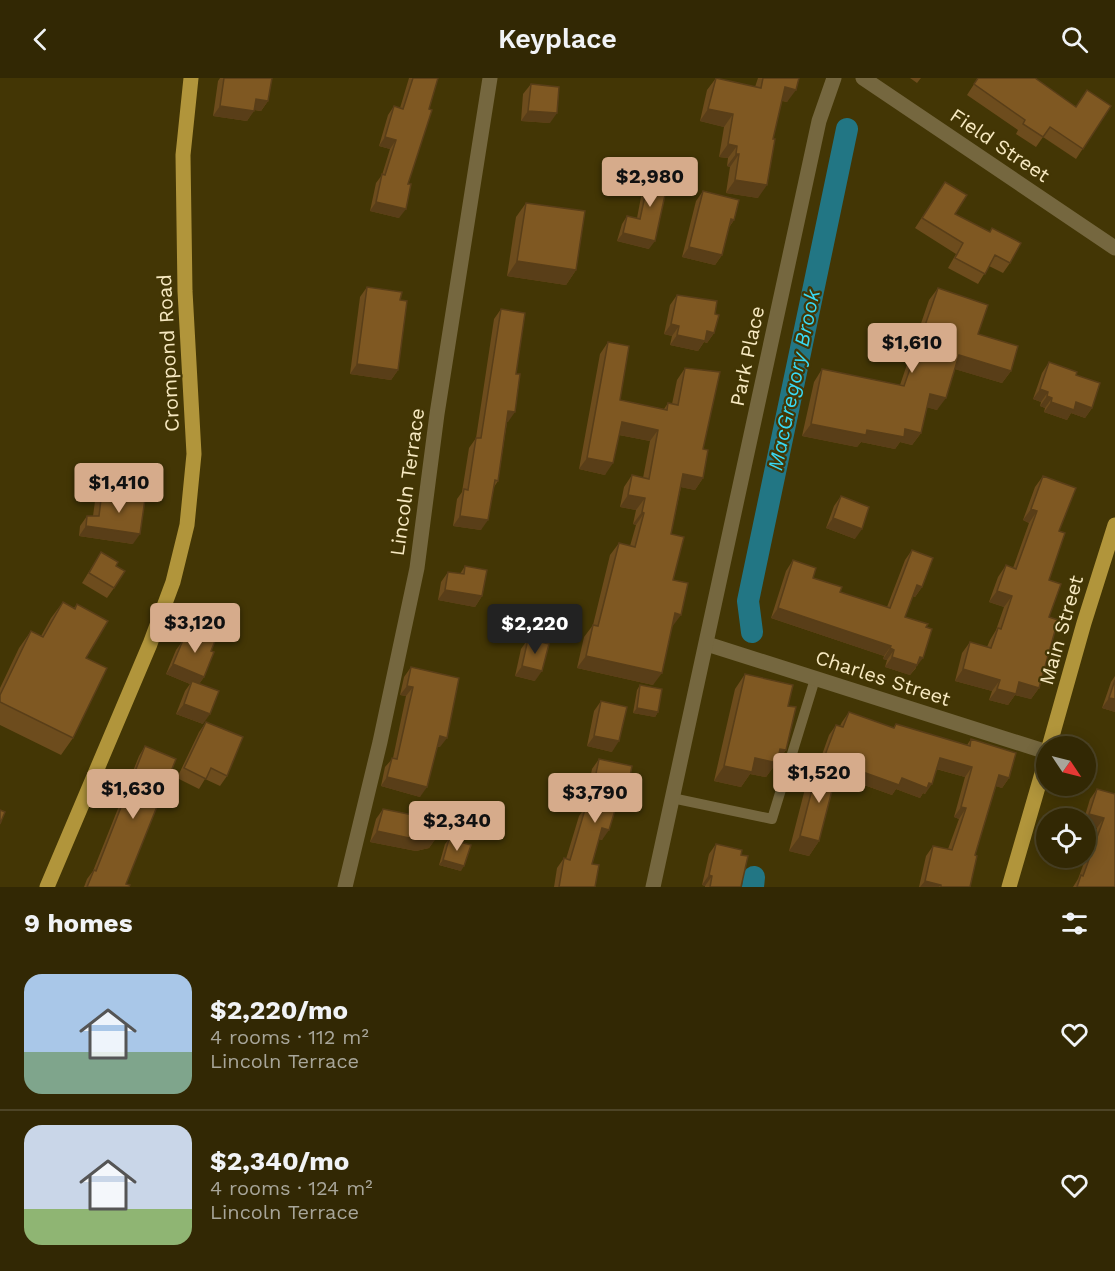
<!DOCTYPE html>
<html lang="en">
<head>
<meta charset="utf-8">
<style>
	body { margin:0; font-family:"Work Sans",sans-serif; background:#3d3413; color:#f1f3f6; height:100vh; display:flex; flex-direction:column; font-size:22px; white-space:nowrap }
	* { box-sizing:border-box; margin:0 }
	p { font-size:20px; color:#a8a69a }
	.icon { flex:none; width:33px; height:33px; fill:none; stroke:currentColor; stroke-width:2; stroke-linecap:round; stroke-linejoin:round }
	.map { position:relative; height:809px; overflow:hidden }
	.panel { display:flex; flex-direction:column; background:#322804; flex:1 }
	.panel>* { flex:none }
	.needle { width:39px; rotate:125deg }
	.controls { position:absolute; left:1036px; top:658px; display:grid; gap:12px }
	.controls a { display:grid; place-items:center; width:60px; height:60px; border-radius:50%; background:#322804; box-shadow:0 3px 15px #0003,0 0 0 2px #4d4426; font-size:30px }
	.price { position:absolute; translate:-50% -51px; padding:0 14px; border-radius:6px; background:#d6ab8b; color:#111; font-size:20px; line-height:39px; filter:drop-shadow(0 2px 3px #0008) }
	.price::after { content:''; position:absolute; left:50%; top:36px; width:18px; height:14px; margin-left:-9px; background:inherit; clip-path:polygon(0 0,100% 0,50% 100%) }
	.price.current { background:#222; color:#fff }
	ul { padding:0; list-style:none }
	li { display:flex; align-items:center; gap:18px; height:150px; padding:0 24px }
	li+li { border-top:2px solid #4d4426 }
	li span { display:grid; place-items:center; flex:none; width:168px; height:120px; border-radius:18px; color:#555 }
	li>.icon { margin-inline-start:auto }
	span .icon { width:72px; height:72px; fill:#fffc; stroke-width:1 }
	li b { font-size:26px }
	h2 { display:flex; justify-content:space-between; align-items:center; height:72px; padding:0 24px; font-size:26px }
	header { display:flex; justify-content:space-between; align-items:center; height:78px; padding:0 24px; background:#322804; font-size:27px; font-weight:600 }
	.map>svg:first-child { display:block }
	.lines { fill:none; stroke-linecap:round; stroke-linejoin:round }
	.canal { stroke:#227684; stroke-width:22 }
	.lane { stroke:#75673f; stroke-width:10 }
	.street { stroke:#75673f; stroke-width:15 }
	.primary { stroke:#b1953b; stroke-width:15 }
	.wall { fill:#6d4c1d }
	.shaded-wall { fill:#593e18 }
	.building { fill:#7f5822; stroke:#593e18; stroke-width:1.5 }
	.labels { text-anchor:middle; stroke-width:4.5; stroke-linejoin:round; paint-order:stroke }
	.street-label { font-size:20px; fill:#f7e9c1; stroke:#433605 }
	.water-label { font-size:21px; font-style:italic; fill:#39d9f3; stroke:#433605 }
</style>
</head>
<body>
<header><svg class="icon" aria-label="back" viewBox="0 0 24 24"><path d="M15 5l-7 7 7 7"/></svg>Keyplace<svg class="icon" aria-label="search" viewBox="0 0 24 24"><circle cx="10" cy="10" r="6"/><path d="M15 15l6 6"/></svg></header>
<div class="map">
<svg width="1115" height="809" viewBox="0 0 1115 809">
	<rect width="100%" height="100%" fill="#433605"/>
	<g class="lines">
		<g class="canal">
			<polyline points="752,554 748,523 847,51"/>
			<polyline points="753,809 754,799"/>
		</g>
		<polyline class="lane" points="672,720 772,741 815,601"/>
		<g class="street">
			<polyline points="863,0 1115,170"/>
			<polyline points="707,566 1047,674"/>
			<polyline points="345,809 380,664 417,490 437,336 490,0"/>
			<polyline points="653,809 819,43 834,0"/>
		</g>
		<g class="primary">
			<polyline points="1049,669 1084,545 1115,447"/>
			<polyline points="47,809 150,566 173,504 187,447 194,376 185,213 183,77 191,0"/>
			<polyline points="1009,809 1047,678"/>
		</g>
	</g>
	<g class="wall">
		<polygon points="220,0 272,0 268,23 261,33 254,32 247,43 213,38 218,3"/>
		<polygon points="409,0 438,0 408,106 399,140 370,133 376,105 382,97 390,71 379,68 388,37 394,28 400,30"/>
		<polygon points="716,0 755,9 758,0 799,0 787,24 782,23 758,120 726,115 730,89 727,88 728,80 719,79 724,49 700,43 707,12"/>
		<polygon points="910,0 921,0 917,5"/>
		<polygon points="978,0 1076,28 1111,28 1076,81 1043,59 1036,69 1016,56 1018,52 967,17"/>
		<polygon points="531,6 550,45 521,43 523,16"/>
		<polygon points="651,90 649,171 617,163 622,146 627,138 637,140 645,98"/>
		<polygon points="945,104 955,136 989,154 992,150 1010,185 1003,195 989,188 978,206 948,190 956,176 915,150"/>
		<polygon points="703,113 734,142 728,151 722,177 715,187 682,179 696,123"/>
		<polygon points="526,125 576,192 566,207 507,198 516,139"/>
		<polygon points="367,209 400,222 398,292 391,302 350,296 360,219"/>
		<polygon points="938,210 1011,293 1002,305 955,291 937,332 927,329 921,355 912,367 900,364 895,371 861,364 857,369 802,358 814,304 822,291 900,307 929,222"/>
		<polygon points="677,217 715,236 714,255 707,265 704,264 698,273 670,267 672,258 664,256 670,227"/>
		<polygon points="501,231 516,296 508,344 507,344 498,403 494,409 481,452 453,448 457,421 462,414 469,370 476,360 494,241"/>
		<polygon points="608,264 620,322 664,331 668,325 672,326 677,302 685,290 703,371 703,400 695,412 681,409 671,456 673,502 672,548 653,607 577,590 584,559 593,547 610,477 619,465 630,468 636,447 633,446 636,432 620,429 624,409 632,397 643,400 650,363 619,357 605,397 579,391 600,276"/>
		<polygon points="1049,284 1076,297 1092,330 1085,340 1071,335 1067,342 1044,334 1045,330 1040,328 1041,324 1033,321 1042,295"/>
		<polygon points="1043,398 1059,453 1049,502 1049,539 1039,610 1031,621 1015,617 1008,627 989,622 992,613 955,603 962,575 970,564 987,569 990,562 996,552 1004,529 989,524 998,499 1006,487 1013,490 1029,445 1023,442 1035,409"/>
		<polygon points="102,413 133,466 79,458 80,448 87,438 93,438 95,423"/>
		<polygon points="841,418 855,461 826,450 834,428"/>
		<polygon points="912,472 922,509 915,519 913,518 905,539 916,590 910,597 885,589 887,582 883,581 884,578 771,540 786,493 793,482 813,500 840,514 887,529 905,482"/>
		<polygon points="101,474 116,488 114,510 107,520 82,505"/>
		<polygon points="465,488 482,518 475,529 438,522 441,504 448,494 460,496"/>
		<polygon points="63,524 74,530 77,526 86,580 73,660 61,677 0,647 0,610 19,570 31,553 41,558 51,540"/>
		<polygon points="190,553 211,573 204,599 199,606 203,646 176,636 185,613 190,606 166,596 176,572"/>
		<polygon points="528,561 535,603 515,598 521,571"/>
		<polygon points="411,589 440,669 437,669 420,719 381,708 385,689 393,680 406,618 400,617 404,599"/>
		<polygon points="745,596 788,628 786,672 766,699 750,696 741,709 714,703 735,611"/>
		<polygon points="1115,598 1115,634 1102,630 1111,604"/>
		<polygon points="640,607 658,634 655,639 633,635 637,612"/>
		<polygon points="601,623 612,674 587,668 594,633"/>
		<polygon points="849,634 893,650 896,646 967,667 971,661 1009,700 1002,710 996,708 975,777 970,809 919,809 926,778 933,768 948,771 959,741 954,739 965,699 936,691 925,716 923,715 920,720 896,711 892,717 836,697 819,763 809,778 789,773 807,703 818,688 829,657 836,647 840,648 842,644"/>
		<polygon points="206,644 227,698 220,708 205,701 199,711 177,700 199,654"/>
		<polygon points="145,668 126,806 129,809 84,809 87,801 93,793 139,678"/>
		<polygon points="599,681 627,714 620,724 618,724 602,762 599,761 592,786 595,809 554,809 557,790 564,780 566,781 579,738 584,731 592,691"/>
		<polygon points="1097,711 1115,809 1073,809 1078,801 1097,750 1086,747 1086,741 1084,741 1090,721"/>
		<polygon points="383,731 436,760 429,770 416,773 370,764 376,741"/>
		<polygon points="449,761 461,793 439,787 445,766"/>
		<polygon points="716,766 741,777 741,809 705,809 705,808 702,807 709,776"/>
	</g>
	<g class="shaded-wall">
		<polygon points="785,9 796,12 787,24 776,21"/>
		<polygon points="256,21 268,23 261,33 249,31"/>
		<polygon points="220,28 254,33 247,43 213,38"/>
		<polygon points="708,31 733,36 724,49 700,43"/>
		<polygon points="528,33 557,35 550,45 521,43"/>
		<polygon points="385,59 396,62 390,71 379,68"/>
		<polygon points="728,66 737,68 728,80 719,79"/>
		<polygon points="736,76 739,76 730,89 727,88"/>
		<polygon points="735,102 767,107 758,120 726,115"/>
		<polygon points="376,124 406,131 399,140 370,133"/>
		<polygon points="731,141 734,142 727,152"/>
		<polygon points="623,155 655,163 649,171 617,163"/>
		<polygon points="689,169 722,177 715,187 682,179"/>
		<polygon points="517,183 576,192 566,207 507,198"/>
		<polygon points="671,246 679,248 672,258 664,256"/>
		<polygon points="707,253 714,255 707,265 704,264 698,273 670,267 677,257"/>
		<polygon points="959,277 1011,293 1002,305 951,290"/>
		<polygon points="357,286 398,292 391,302 350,296"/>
		<polygon points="1040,311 1048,314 1041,324 1033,321"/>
		<polygon points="930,316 946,320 937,332 921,328"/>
		<polygon points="1047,318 1052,320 1045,330 1040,328"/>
		<polygon points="1051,324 1076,324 1092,330 1085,340 1071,335 1067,342 1044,334"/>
		<polygon points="508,333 515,334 508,344 501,343"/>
		<polygon points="622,344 658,352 650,363 614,356"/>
		<polygon points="811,346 867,352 905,351 921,355 912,367 900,364 895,371 861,364 857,369 802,358"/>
		<polygon points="587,380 613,385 605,397 579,391"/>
		<polygon points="683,396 703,400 695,412 675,408"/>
		<polygon points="628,417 645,420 636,432 620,429"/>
		<polygon points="1031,431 1037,433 1029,445 1023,442"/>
		<polygon points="642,434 644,435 636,447 633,446"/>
		<polygon points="460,438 488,442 481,452 453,448"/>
		<polygon points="833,440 862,451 855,461 826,450"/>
		<polygon points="86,448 140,456 133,466 79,458"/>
		<polygon points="917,507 922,509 915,519 910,517"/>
		<polygon points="445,512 482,518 475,529 438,522"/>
		<polygon points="997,513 1012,518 1004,529 989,524"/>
		<polygon points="778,530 891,568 884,578 771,540"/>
		<polygon points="675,535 681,537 672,549"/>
		<polygon points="890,570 894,572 887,582 883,581"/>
		<polygon points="586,578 662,595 653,607 577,590"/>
		<polygon points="892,579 920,579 923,580 910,597 885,589"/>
		<polygon points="173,586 204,599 197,609 192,603 190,606 166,596"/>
		<polygon points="522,588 542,593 535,603 515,598"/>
		<polygon points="963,591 1000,602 992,613 955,603"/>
		<polygon points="1019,604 1039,610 1031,621 1015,617 1008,627 989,622 997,611"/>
		<polygon points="407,608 413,609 406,618 400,617"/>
		<polygon points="1109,620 1115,621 1115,634 1102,630"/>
		<polygon points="184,626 210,636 203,646 176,636"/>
		<polygon points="637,630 658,634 655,639 633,635"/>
		<polygon points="440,658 447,660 440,669 433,668"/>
		<polygon points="594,658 619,663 612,674 587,668"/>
		<polygon points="780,671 786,672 766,699 750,696 741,709 714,703 724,688 755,680"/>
		<polygon points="824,680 902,700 932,706 925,716 923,715 920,720 896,711 892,717 817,690"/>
		<polygon points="940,680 972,689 965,699 933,690"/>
		<polygon points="999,697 1009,700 1002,710 992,707"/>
		<polygon points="387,699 427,709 420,719 381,708"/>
		<polygon points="622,713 627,714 620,724 616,723"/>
		<polygon points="961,729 966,730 959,741 954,739"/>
		<polygon points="1089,736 1104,740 1097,750 1086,747 1086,741"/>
		<polygon points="602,750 609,752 602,762 594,760"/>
		<polygon points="377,753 436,760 429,770 416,773 370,764"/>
		<polygon points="800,758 819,763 809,778 789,773"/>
		<polygon points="443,782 464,788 461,793 439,787"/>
		<polygon points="709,797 712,798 705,808 702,807"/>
		<polygon points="925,803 941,807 939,809 920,809"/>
	</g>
	<g class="building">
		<polygon points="224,0 272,0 268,23 256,21 254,33 220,28"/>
		<polygon points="413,0 438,0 429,31 432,32 408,106 411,106 406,131 376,124 382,96 385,97 396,62 385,59 394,28 403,31"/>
		<polygon points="716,0 761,10 763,0 799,0 796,12 785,9 773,61 775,61 767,107 735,102 739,76 736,76 737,68 728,66 733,36 708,31"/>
		<polygon points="978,0 1035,0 1076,29 1087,12 1111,28 1083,71 1050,49 1043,59 1023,46 1025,42 974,6"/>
		<polygon points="531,6 559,9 557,35 528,33"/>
		<polygon points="651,90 670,94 655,163 623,155 627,138 640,141"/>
		<polygon points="945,104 967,117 955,136 990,154 992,150 1021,165 1010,185 995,177 985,196 955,180 963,165 922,140"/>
		<polygon points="703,113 739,122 734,142 731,141 722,177 689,169"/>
		<polygon points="526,125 585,133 576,192 517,183"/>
		<polygon points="367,209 402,214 400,222 407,223 398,292 357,286"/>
		<polygon points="938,210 988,227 978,256 1018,268 1011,293 959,277 946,320 930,316 921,355 905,351 904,359 867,352 866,357 811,346 822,291 904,308"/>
		<polygon points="677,217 717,223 715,236 719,237 714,255 707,253 705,263 677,257 679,248 671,246"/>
		<polygon points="501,231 525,235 516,296 520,296 515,334 508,333 498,403 495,402 488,442 460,438 464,411 468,412 476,360 481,360"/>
		<polygon points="608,264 629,268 620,322 667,332 668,325 678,327 685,290 720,294 703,371 708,372 703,400 683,396 671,456 684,459 673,502 688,505 681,537 675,535 662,595 586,578 593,547 598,548 619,465 635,469 644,435 642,434 645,420 628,417 632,397 649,401 658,352 622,344 613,385 587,380"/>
		<polygon points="1049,284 1077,294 1076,297 1100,305 1092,330 1076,324 1074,332 1051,324 1052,320 1047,318 1048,314 1040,311"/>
		<polygon points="1043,398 1076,410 1059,453 1065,455 1049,502 1061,506 1049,539 1058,542 1039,610 1019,604 1016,616 997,611 1000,602 963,591 970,564 991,570 998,550 1001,551 1012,518 997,513 1006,487 1016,491 1037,433 1031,431"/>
		<polygon points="102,413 145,421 140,456 86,448 87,438 99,438"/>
		<polygon points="841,418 869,429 862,451 833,440"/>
		<polygon points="912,472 933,480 922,509 917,507 905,539 928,546 926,549 932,551 923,580 920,579 917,587 892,579 894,572 890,570 891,568 778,530 793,482 816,490 813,500 842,509 840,514 890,530"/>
		<polygon points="101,474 118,484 116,488 125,493 114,510 89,495"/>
		<polygon points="465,488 487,492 482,518 445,512 448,494 464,496"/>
		<polygon points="63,524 75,531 77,526 108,543 86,580 107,590 73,660 0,624 0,617 31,553 43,559"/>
		<polygon points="190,553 215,563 211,573 214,574 204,599 173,586 183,562 186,563"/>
		<polygon points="528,561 549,566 542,593 522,588"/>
		<polygon points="411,589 459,600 447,660 440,658 427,709 387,699 392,680 397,681 413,609 407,608"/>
		<polygon points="745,596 793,607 788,628 796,629 786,672 780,671 777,685 755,680 752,694 724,688"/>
		<polygon points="1115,602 1115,621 1109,620"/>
		<polygon points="192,603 219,613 210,636 184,626"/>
		<polygon points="640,607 662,611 658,634 637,630"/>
		<polygon points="601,623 627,629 619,663 594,658"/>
		<polygon points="849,634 894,650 896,646 970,668 971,661 1016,675 1009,700 999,697 975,777 977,778 970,809 941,809 941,807 925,803 933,768 952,772 966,730 961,729 972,689 940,680 932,706 929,705 927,710 902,700 899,707 824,680 836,647 843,649"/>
		<polygon points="206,644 243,659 227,698 211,690 206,701 184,690"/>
		<polygon points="145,668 176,681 126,806 130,807 129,809 87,809 94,792 96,793"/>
		<polygon points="599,681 632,688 627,714 622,713 621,720 619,719 609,752 602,750 592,786 599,787 595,809 559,809 564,780 570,782 586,728 589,729"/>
		<polygon points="818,688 837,693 819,763 800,758"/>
		<polygon points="1097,711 1115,716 1115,809 1077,809 1081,797 1083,798 1104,740 1089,736"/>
		<polygon points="383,731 428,740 427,742 439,746 436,760 423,763 377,753"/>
		<polygon points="0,732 5,734 0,746"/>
		<polygon points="449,761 471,767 464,788 443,782"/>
		<polygon points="716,766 742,772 741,777 748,778 741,809 710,809 712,798 709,797"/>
	</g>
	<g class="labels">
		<g class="street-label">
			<text transform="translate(1000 67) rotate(34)" y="7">Field Street</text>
			<text transform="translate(168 275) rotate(-93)" y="7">Crompond Road</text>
			<text transform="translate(747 278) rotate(-78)" y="7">Park Place</text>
			<text transform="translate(407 404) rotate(-82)" y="7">Lincoln Terrace</text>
			<text transform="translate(1061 552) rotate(-74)" y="7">Main Street</text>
			<text transform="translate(883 600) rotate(18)" y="7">Charles Street</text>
		</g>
		<g class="water-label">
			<text transform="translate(794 302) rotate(-78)" y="7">MacGregory Brook</text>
		</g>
	</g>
</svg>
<div class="controls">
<a><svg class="needle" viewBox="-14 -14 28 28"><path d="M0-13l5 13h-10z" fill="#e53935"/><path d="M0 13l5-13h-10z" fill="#a8a69a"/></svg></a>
<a><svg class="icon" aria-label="locate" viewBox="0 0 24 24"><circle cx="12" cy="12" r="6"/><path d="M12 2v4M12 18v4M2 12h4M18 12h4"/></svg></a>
</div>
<b class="price" style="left:650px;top:130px">$2,980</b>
<b class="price" style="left:912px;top:296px">$1,610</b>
<b class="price" style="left:119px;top:436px">$1,410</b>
<b class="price" style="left:195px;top:576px">$3,120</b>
<b class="price current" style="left:535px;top:577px">$2,220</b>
<b class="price" style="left:819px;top:726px">$1,520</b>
<b class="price" style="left:133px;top:742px">$1,630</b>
<b class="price" style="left:595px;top:746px">$3,790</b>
<b class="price" style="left:457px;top:774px">$2,340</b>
</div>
<section class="panel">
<h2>9 homes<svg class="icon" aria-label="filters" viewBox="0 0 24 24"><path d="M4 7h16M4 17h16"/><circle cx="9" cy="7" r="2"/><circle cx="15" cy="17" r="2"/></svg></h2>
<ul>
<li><span style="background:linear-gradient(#a9c7e8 65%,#7fa58c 0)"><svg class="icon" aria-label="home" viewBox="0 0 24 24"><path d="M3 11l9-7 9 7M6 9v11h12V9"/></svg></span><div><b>$2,220/mo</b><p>4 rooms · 112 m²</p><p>Lincoln Terrace</p></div><svg class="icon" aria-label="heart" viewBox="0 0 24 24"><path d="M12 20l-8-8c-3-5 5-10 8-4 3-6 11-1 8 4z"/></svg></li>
<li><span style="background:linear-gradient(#c9d6e8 70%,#8fb573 0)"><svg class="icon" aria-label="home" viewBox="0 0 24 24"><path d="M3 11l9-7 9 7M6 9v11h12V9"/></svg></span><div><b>$2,340/mo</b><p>4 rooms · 124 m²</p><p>Lincoln Terrace</p></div><svg class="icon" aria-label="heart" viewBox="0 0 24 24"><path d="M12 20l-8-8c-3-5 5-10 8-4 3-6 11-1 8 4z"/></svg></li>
</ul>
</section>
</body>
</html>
